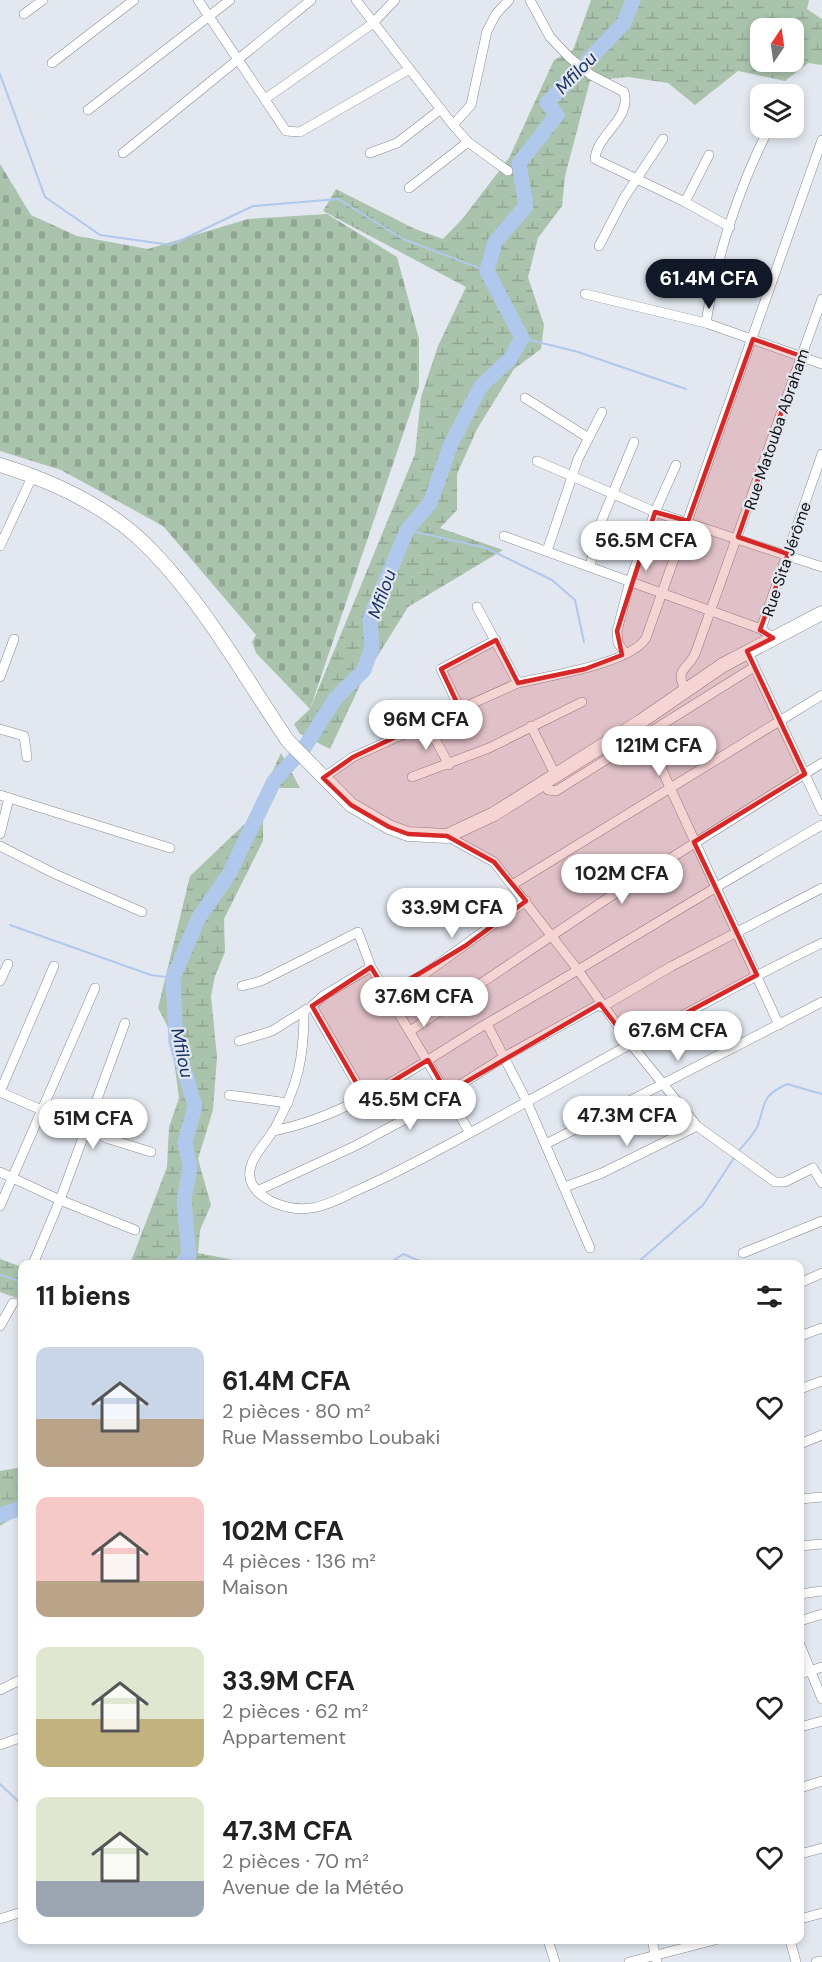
<!DOCTYPE html>
<html lang="fr">
<head>
<meta charset="utf-8">
<style>
	body { margin:0; font-family:"DM Sans",sans-serif; background:#f2f2f2; color:#222; height:100vh; display:flex; flex-direction:column; font-size:22px; white-space:nowrap }
	* { box-sizing:border-box; margin:0 }
	p { font-size:20px; color:#767676 }
	.icon { flex:none; width:33px; height:33px; fill:none; stroke:currentColor; stroke-width:2; stroke-linecap:round; stroke-linejoin:round }
	.map { position:relative; flex:1; overflow:hidden }
	.panel { position:absolute; left:18px; top:1260px; width:786px; height:684px; display:flex; flex-direction:column; background:#fff; border-radius:12px; box-shadow:0 3px 9px #0003 }
	.panel>* { flex:none }
	.needle { width:39px; rotate:13deg }
	.buttons { position:absolute; left:750px; top:18px; display:grid; gap:12px }
	.buttons a { display:grid; place-items:center; width:54px; height:54px; border-radius:12px; background:#fff; box-shadow:0 3px 9px #0003; font-size:30px }
	.price { position:absolute; translate:-50% -51px; padding:0 14px; border-radius:21px; background:#fff; color:#222; font-size:20px; line-height:39px; filter:drop-shadow(0 2px 3px #0008) }
	.price::after { content:''; position:absolute; left:50%; top:36px; width:18px; height:14px; margin-left:-9px; background:inherit; clip-path:polygon(0 0,100% 0,50% 100%) }
	.price.on { background:#111827; color:#fff }
	ul { padding:0; list-style:none }
	li { display:flex; align-items:center; gap:18px; height:150px; padding:0 18px }
	li span { display:grid; place-items:center; flex:none; width:168px; height:120px; border-radius:12px; color:#555 }
	li>.icon { margin-inline-start:auto }
	span .icon { width:72px; height:72px; fill:#fffc; stroke-width:1 }
	li b { font-size:26px }
	h2 { display:flex; justify-content:space-between; align-items:center; height:72px; padding:0 18px; font-size:26px }
	.map>svg:first-child { display:block }
	.wetland { fill:url(#wetland-marsh); fill-rule:evenodd }
	.cemetery { fill:url(#cemetery-stones) }
	.lines { fill:none; stroke-linecap:round; stroke-linejoin:round }
	.stream { stroke:#b1c8ed; stroke-width:2 }
	.river { stroke:#b1c8ed; stroke-width:15 }
	.street-casing { stroke:#858a91; stroke-width:10 }
	.secondary-casing { stroke:#858a91; stroke-width:15 }
	.street { stroke:#fff; stroke-width:9 }
	.secondary { stroke:#fff; stroke-width:14 }
	.marked { fill:#d62828; fill-opacity:0.2; stroke:#d62828; stroke-width:4.5; stroke-linejoin:round }
	.labels { text-anchor:middle; stroke-width:4.5; stroke-linejoin:round; paint-order:stroke }
	.street-label { font-size:16px; fill:#0c0e10; stroke:#e3e8f0 }
	.water-label { font-size:18px; font-style:italic; fill:#173361; stroke:#e3e8f0 }
</style>
</head>
<body>
<div class="map">
<svg width="822" height="1962" viewBox="0 0 822 1962">
	<defs>
		<pattern id="wetland-marsh" width="20" height="14" patternUnits="userSpaceOnUse" patternTransform="scale(1.5)"><rect width="20" height="14" fill="#aac3ac"/><path d="M1 5h8M5 5V1M11 12h8M15 12V8" fill="none" stroke="#91a693"/></pattern>
		<pattern id="cemetery-stones" width="16" height="16" patternUnits="userSpaceOnUse" patternTransform="scale(1.5)"><rect width="16" height="16" fill="#aac3ac"/><path d="M2 7V4a2 2 0 0 1 4 0v3zM10 15v-3a2 2 0 0 1 4 0v3z" fill="#91a693"/></pattern>
	</defs>
	<rect width="100%" height="100%" fill="#e3e8f0"/>
	<g class="wetland">
		<path d="M591,0h218l-2,9 15,10v46l-14,-2 -23,18 -47,-10 -43,34 -27,-22 -40,-6 -38,4 -25,95 -3,30 -24,32 -10,39 16,48 -3,24 -27,20 -37,60 -20,45v36l-17,18 63,22 -95,57 -46,74 -32,68 -30,-15 -6,-10 16,-15 105,-255 6,-57 17,-51 28,-59 -143,-76 13,-22 79,40 28,10 20,-21 46,-60 45,-98 19,-10zM760,28h34v34h-34z"/>
		<polygon points="281,753 300,788 279,788 263,821 263,841 224,919 225,952 215,976 211,996 217,1057 213,1110 198,1159 211,1205 200,1230 198,1253 254,1264 130,1264 167,1167 169,1127 179,1098 170,1031 158,1008 190,876 252,817"/>
		<polygon points="0,1259 22,1267 22,1300 0,1292"/>
		<polygon points="22,1467 22,1516 16,1516 0,1526 0,1471"/>
	</g>
	<polygon class="cemetery" points="0,164 31,215 77,236 148,249 248,219 327,214 397,257 419,339 419,387 310,709 256,653 252,642 256,635 163,526 61,470 0,451"/>
	<g class="lines">
		<g class="stream">
			<polyline points="0,74 45,197 100,235 171,245 253,206 338,199 403,239 487,271"/>
			<polyline points="522,338 578,352 686,389"/>
			<polyline points="407,530 486,548 552,580 575,600 584,642"/>
			<polyline points="10,925 151,975 173,978"/>
			<path d="M737,1153c6,-8 18,-19 21,-28 8,-24 4,-29 29,-41l35,10"/>
			<polyline points="389,1264 403,1254 427,1264"/>
			<polyline points="636,1264 703,1205 734,1158"/>
			<polyline points="0,1275 22,1282"/>
			<polyline points="0,1784 22,1805"/>
		</g>
		<g class="river">
			<polyline points="181,1264 189,1256 184,1200 190,1167 185,1143 195,1106 176,1042 173,978 198,919 229,874 274,781 304,748 335,699 364,670 372,647 370,619 407,530 430,503 451,444 481,386 510,359 522,338 487,271 495,242 526,206 519,163 557,115 547,103 624,23 633,0"/>
			<polyline points="0,1515 22,1508"/>
		</g>
		<defs>
			<g id="street">
				<polyline points="198,0 286,131 300,132 408,70"/>
				<polyline points="356,0 453,125 468,142 508,171"/>
				<path d="M530,0l20,37 20,21 21,17 33,17c8,27 -27,42 -29,67l90,43 45,25"/>
				<polyline points="24,14 43,0"/>
				<polyline points="52,63 134,0"/>
				<polyline points="265,99 372,24 395,0"/>
				<polyline points="88,110 230,0"/>
				<polyline points="453,125 471,105 487,31 496,14 509,0"/>
				<polyline points="123,153 311,0"/>
				<polyline points="370,153 397,143 441,109"/>
				<polyline points="409,188 468,142"/>
				<polyline points="685,202 709,155"/>
				<polyline points="599,246 624,198 663,139"/>
				<polyline points="585,294 706,323 822,364"/>
				<path d="M706,323c10,-66 33,-136 63,-195"/>
				<polyline points="525,398 587,437"/>
				<polyline points="537,461 655,512 822,567"/>
				<polyline points="504,536 761,629 773,638"/>
				<polyline points="0,546 33,475"/>
				<polyline points="547,551 578,459 602,412"/>
				<polyline points="590,566 599,527 634,442"/>
				<polyline points="761,629 822,454"/>
				<polyline points="747,651 822,811"/>
				<polyline points="625,653 618,643 617,631 630,581 655,512 676,465"/>
				<polyline points="0,677 14,639"/>
				<path d="M518,683c30,-7 112,-19 128,-45l176,-498"/>
				<path d="M685,690c-10,-22 1,-18 10,-36l127,-355"/>
				<polyline points="459,707 441,669 496,640"/>
				<polyline points="640,722 779,1025"/>
				<polyline points="427,724 449,765"/>
				<polyline points="531,726 555,774"/>
				<polyline points="0,729 24,736 27,757"/>
				<polyline points="412,777 489,748 582,702"/>
				<polyline points="323,778 353,757 518,683 477,607"/>
				<polyline points="543,783 548,790 556,791 754,667"/>
				<polyline points="0,795 170,848"/>
				<polyline points="0,834 9,798"/>
				<polyline points="447,836 494,862 578,970 630,1043 697,1126 775,1182 785,1182 813,1168 822,1183"/>
				<polyline points="0,846 55,874 142,912"/>
				<polyline points="512,885 822,695"/>
				<polyline points="0,981 8,964"/>
				<polyline points="242,986 261,981 358,932 371,967 470,1133"/>
				<polyline points="387,993 423,975 526,901"/>
				<polyline points="602,1007 672,966 822,888"/>
				<path d="M304,1011c0,48 -6,74 -29,117 -9,16 -33,36 -23,56 11,19 39,27 59,24 16,-2 32,-11 47,-18 41,-18 81,-40 121,-62 114,-62 226,-128 343,-185"/>
				<polyline points="487,1024 527,1102 590,1248"/>
				<polyline points="410,1031 617,892 822,763"/>
				<polyline points="239,1041 272,1031 307,1009"/>
				<polyline points="0,1092 109,1139 151,1152"/>
				<polyline points="0,1092 54,966"/>
				<polyline points="229,1095 288,1103"/>
				<polyline points="365,1098 312,1006 323,996 371,967"/>
				<path d="M273,1131c78,-15 146,-67 213,-107 113,-65 223,-134 336,-199"/>
				<polyline points="546,1144 822,1002"/>
				<polyline points="0,1172 60,1200 135,1230"/>
				<polyline points="565,1187 602,1173 697,1126"/>
				<polyline points="257,1191 355,1146 411,1116 504,1057 600,1004"/>
				<polyline points="0,1206 95,988"/>
				<polyline points="743,1253 822,1221"/>
				<polyline points="33,1264 60,1200 125,1023"/>
				<polyline points="800,1283 822,1273"/>
				<polyline points="0,1326 13,1303"/>
				<polyline points="800,1336 822,1328"/>
				<polyline points="800,1389 822,1381"/>
				<polyline points="800,1444 822,1435"/>
				<polyline points="800,1499 822,1497"/>
				<polyline points="800,1546 822,1544"/>
				<polyline points="800,1594 822,1591"/>
				<polyline points="800,1621 822,1614"/>
				<polyline points="800,1645 822,1699"/>
				<polyline points="800,1674 822,1667"/>
				<polyline points="0,1690 22,1679"/>
				<polyline points="800,1727 822,1721"/>
				<polyline points="0,1745 22,1737"/>
				<polyline points="800,1788 822,1781"/>
				<polyline points="800,1854 822,1848"/>
				<polyline points="0,1919 22,1912"/>
				<polyline points="800,1919 822,1913"/>
				<polyline points="548,1940 555,1962"/>
				<polyline points="652,1940 657,1962"/>
				<polyline points="790,1940 796,1962"/>
				<polyline points="629,1962 715,1940"/>
				<polyline points="816,1962 822,1961"/>
			</g>
			<path id="secondary" d="M0,465c55,17 113,44 153,87 53,55 92,126 135,189l63,64 38,22 19,7 39,2 47,-22 146,-92 83,-57 99,-52"/>
		</defs>
		<use href="#street" class="street-casing"/>
		<use href="#secondary" class="secondary-casing"/>
		<use href="#street" class="street"/>
		<use href="#secondary" class="secondary"/>
	</g>
	<path class="marked" d="M753,339l48,17 -63,181 50,17 -28,76 13,8 -26,13 58,123 -111,68 63,133 -127,68 -30,-39 -153,89 -19,-33 -63,38 -53,-92 59,-39 16,26 78,-47 61,-45 -32,-39 -47,-26 -39,-2 -19,-7 -38,-22 -28,-27 30,-21 106,-50 -18,-38 55,-29 22,43 67,-14 37,-14 -5,-24 38,-119 33,9z"/>
	<g class="labels">
		<g class="street-label">
			<text transform="translate(776 429) rotate(-71)" y="6">Rue Matouba Abraham</text>
			<text transform="translate(786 559) rotate(-71)" y="6">Rue Sita Jérôme</text>
		</g>
		<g class="water-label">
			<text transform="translate(576 73) rotate(-46)" y="6">Mfilou</text>
			<text transform="translate(382 594) rotate(-70)" y="6">Mfilou</text>
			<text transform="translate(182 1053) rotate(78)" y="6">Mfilou</text>
		</g>
	</g>
</svg>
<div class="buttons">
<a><svg class="needle" viewBox="-14 -14 28 28"><path d="M0-13l5 13h-10z" fill="#e53935"/><path d="M0 13l5-13h-10z" fill="#767676"/></svg></a>
<a><svg class="icon" aria-label="layers" viewBox="0 0 24 24"><path d="M12 4l9 5-9 5-9-5zM3 14l9 5 9-5"/></svg></a>
</div>
<b class="price on" style="left:709px;top:310px">61.4M CFA</b>
<b class="price" style="left:646px;top:572px">56.5M CFA</b>
<b class="price" style="left:426px;top:751px">96M CFA</b>
<b class="price" style="left:659px;top:777px">121M CFA</b>
<b class="price" style="left:622px;top:905px">102M CFA</b>
<b class="price" style="left:452px;top:939px">33.9M CFA</b>
<b class="price" style="left:424px;top:1028px">37.6M CFA</b>
<b class="price" style="left:678px;top:1062px">67.6M CFA</b>
<b class="price" style="left:410px;top:1131px">45.5M CFA</b>
<b class="price" style="left:627px;top:1147px">47.3M CFA</b>
<b class="price" style="left:93px;top:1150px">51M CFA</b>
<section class="panel">
<h2>11 biens<svg class="icon" aria-label="filters" viewBox="0 0 24 24"><path d="M4 7h16M4 17h16"/><circle cx="9" cy="7" r="2"/><circle cx="15" cy="17" r="2"/></svg></h2>
<ul>
<li><span style="background:linear-gradient(#c9d6e8 60%,#b9a48a 0)"><svg class="icon" aria-label="home" viewBox="0 0 24 24"><path d="M3 11l9-7 9 7M6 9v11h12V9"/></svg></span><div><b>61.4M CFA</b><p>2 pièces · 80 m²</p><p>Rue Massembo Loubaki</p></div><svg class="icon" aria-label="heart" viewBox="0 0 24 24"><path d="M12 20l-8-8c-3-5 5-10 8-4 3-6 11-1 8 4z"/></svg></li>
<li><span style="background:linear-gradient(#f6c9c9 70%,#b9a48a 0)"><svg class="icon" aria-label="home" viewBox="0 0 24 24"><path d="M3 11l9-7 9 7M6 9v11h12V9"/></svg></span><div><b>102M CFA</b><p>4 pièces · 136 m²</p><p>Maison</p></div><svg class="icon" aria-label="heart" viewBox="0 0 24 24"><path d="M12 20l-8-8c-3-5 5-10 8-4 3-6 11-1 8 4z"/></svg></li>
<li><span style="background:linear-gradient(#dfe7d0 60%,#c2b280 0)"><svg class="icon" aria-label="home" viewBox="0 0 24 24"><path d="M3 11l9-7 9 7M6 9v11h12V9"/></svg></span><div><b>33.9M CFA</b><p>2 pièces · 62 m²</p><p>Appartement</p></div><svg class="icon" aria-label="heart" viewBox="0 0 24 24"><path d="M12 20l-8-8c-3-5 5-10 8-4 3-6 11-1 8 4z"/></svg></li>
<li><span style="background:linear-gradient(#dfe7d0 70%,#9aa5b1 0)"><svg class="icon" aria-label="home" viewBox="0 0 24 24"><path d="M3 11l9-7 9 7M6 9v11h12V9"/></svg></span><div><b>47.3M CFA</b><p>2 pièces · 70 m²</p><p>Avenue de la Météo</p></div><svg class="icon" aria-label="heart" viewBox="0 0 24 24"><path d="M12 20l-8-8c-3-5 5-10 8-4 3-6 11-1 8 4z"/></svg></li>
</ul>
</section>
</div>
</body>
</html>
